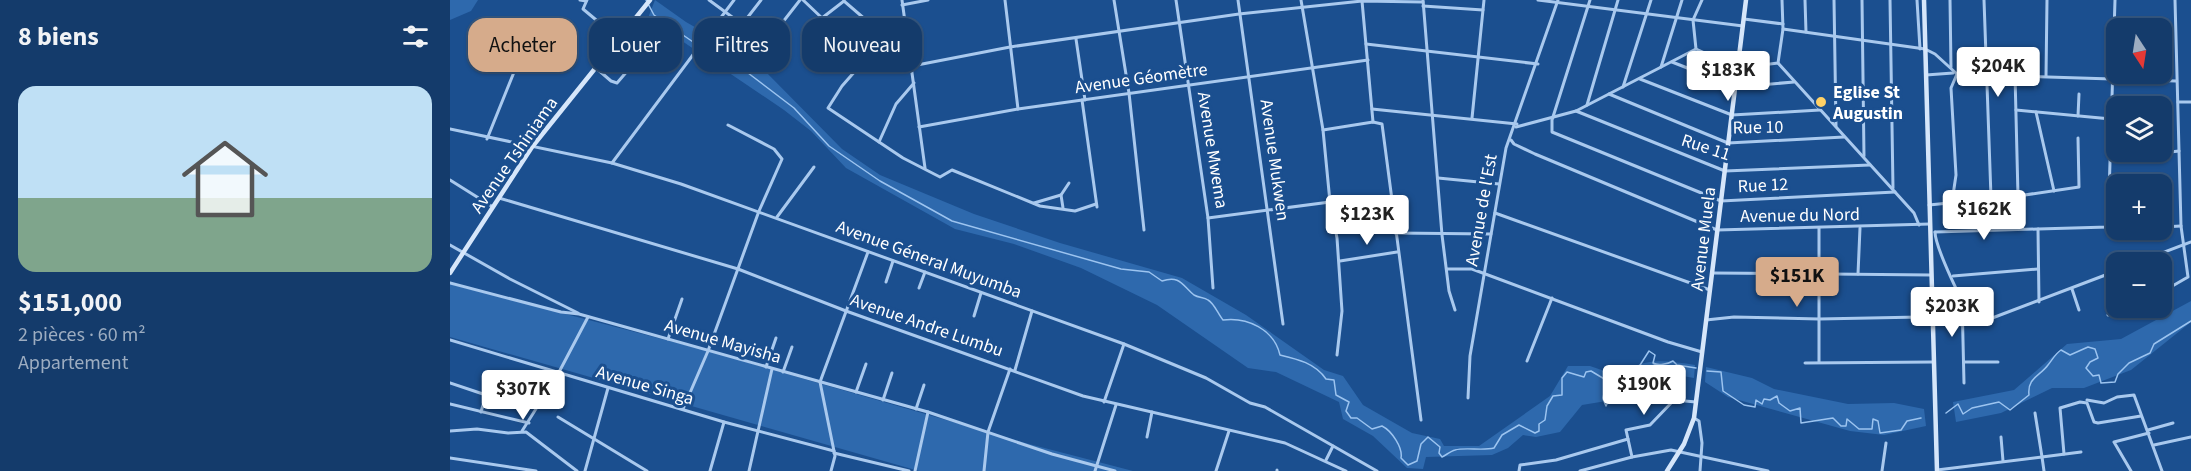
<!DOCTYPE html>
<html lang="fr">
<head>
<meta charset="utf-8">
<style>
	body { margin:0; font-family:"Source Sans 3",sans-serif; background:#214673; color:#f1f3f6; height:100vh; display:flex; flex-direction:column; font-size:22px; white-space:nowrap }
	* { box-sizing:border-box; margin:0 }
	p { font-size:20px; color:#9dadc1 }
	.icon { flex:none; width:33px; height:33px; fill:none; stroke:currentColor; stroke-width:2; stroke-linecap:round; stroke-linejoin:round }
	.map { position:relative; flex:1; overflow:hidden }
	.sheet { display:flex; flex-direction:column; background:#143b6b; width:450px }
	.sheet>* { flex:none }
	.hud { position:absolute; left:18px; top:18px; width:570px; height:54px; display:flex; gap:12px }
	.needle { width:39px; rotate:168deg }
	.tools { position:absolute; left:1656px; top:18px; display:grid; gap:12px }
	.tools a { display:grid; place-items:center; width:66px; height:66px; border-radius:12px; background:#143b6b; box-shadow:0 2px 4px #0004,0 0 0 2px #33557e; font-size:30px }
	.price { position:absolute; translate:-50% -51px; padding:0 14px; border-radius:6px; background:#fff; color:#222; font-size:20px; line-height:39px; filter:drop-shadow(0 2px 3px #0008) }
	.price::after { content:''; position:absolute; left:50%; top:36px; width:18px; height:14px; margin-left:-9px; background:inherit; clip-path:polygon(0 0,100% 0,50% 100%) }
	.price.selected { background:#d6ab8b; color:#111 }
	ul { padding:0; list-style:none }
	li { display:grid; align-content:center; gap:12px; height:318px; padding:0 18px }
	li+li { border-top:2px solid #33557e }
	li span { display:grid; place-items:center; height:186px; border-radius:18px; color:#555 }
	li>.icon { margin-inline-start:auto }
	span .icon { width:108px; height:108px; fill:#fffc; stroke-width:1 }
	li b { font-size:26px }
	h2 { display:flex; justify-content:space-between; align-items:center; height:72px; padding:0 18px; font-size:26px }
	.chip { padding:0 21px; border-radius:18px; background:#143b6b; box-shadow:0 2px 4px #0004,0 0 0 2px #33557e; font-size:21px; line-height:54px }
	.chip.selected { background:#d6ab8b; color:#111 }
	main { display:flex; flex:1; min-height:0 }
	.map>svg:first-child { display:block }
	.green { fill:#2e69ad }
	.lines { fill:none; stroke-linecap:round; stroke-linejoin:round }
	.stream { stroke:#9cc4f0; stroke-width:1.5 }
	.street { stroke:#a9c9ee; stroke-width:3 }
	.secondary { stroke:#d6e6fa; stroke-width:4.5 }
	.poi-dot { fill:#ffd166; stroke:#1b4f8f; stroke-width:2 }
	.labels { text-anchor:middle; stroke-width:6; stroke-linejoin:round; paint-order:stroke }
	.street-label { font-size:18px; fill:#fff; stroke:#1b4f8f }
	.poi-label { font-size:18px; font-weight:bold; fill:#fff; stroke:#1b4f8f; text-anchor:start }
</style>
</head>
<body>
<main>
<section class="sheet">
<h2>8 biens<svg class="icon" aria-label="filters" viewBox="0 0 24 24"><path d="M4 7h16M4 17h16"/><circle cx="9" cy="7" r="2"/><circle cx="15" cy="17" r="2"/></svg></h2>
<ul>
<li><span style="background:linear-gradient(#bfe0f5 60%,#7fa58c 0)"><svg class="icon" aria-label="home" viewBox="0 0 24 24"><path d="M3 11l9-7 9 7M6 9v11h12V9"/></svg></span><div><b>$151,000</b><p>2 pièces · 60 m²</p><p>Appartement</p></div></li>
</ul>
</section>
<div class="map">
<svg width="1741" height="471" viewBox="0 0 1741 471">
	<rect width="100%" height="100%" fill="#1b4f8f"/>
	<g class="green">
		<polygon points="0,0 28,0 21,11 0,20"/>
		<path d="M205,0l31,22 70,40 86,87 38,26 94,39 86,29 122,35 64,37 78,55 19,6 20,29 49,28 28,6 4,7h35l71,-50 18,-30h22l29,10c24,-20 48,-15 76,-11l-1,13 -23,-4 -34,22 -55,9 -22,27 -24,5 -13,-2 -15,13 -16,7 -66,2 -3,12 -16,-1 -34,-32 -30,-17 -4,-17 -63,-30 -28,-4 -91,-63 -76,-37 -67,-24 -59,-15 -109,-61 -35,-37 -27,-21 -136,-92z"/>
		<polygon points="0,284 258,351 579,444 683,471 469,471 0,337"/>
		<polygon points="1741,301 1741,322 1681,370 1634,388 1602,388 1551,413 1506,422 1503,402 1564,390 1617,344 1671,339"/>
		<polygon points="1256,367 1302,378 1324,389 1398,404 1444,403 1474,409 1476,426 1434,435 1400,431 1278,397 1255,382"/>
	</g>
	<g class="lines">
		<g class="stream">
			<path d="M196,0l8,15 42,29 35,16 63,48 35,38 51,35 72,40 169,48 28,3 13,9c18,-6 20,4 32,14 5,3 10,2 14,5 6,3 10,14 15,20 24,-3 51,9 57,35 17,4 35,8 46,24l8,1 2,15 13,7 -3,9 5,7h6l15,11 10,-3c10,5 21,22 19,32l7,7 9,-4 4,-17 7,-7 12,10 -1,6 3,4c4,-2 9,-6 13,-7 10,-3 28,1 39,-2l8,-13 17,-10 16,8 4,-2v-7l6,-4 2,-14 6,-10 9,-1v-17l5,-6 17,5 2,-5 5,-1 15,9 -3,19 3,7 3,-6 6,1 12,-6 8,-22 14,-22 6,4 -2,8c5,3 15,1 20,-2l4,4 19,3"/>
			<polyline points="1189,370 1205,365"/>
			<polyline points="1257,371 1271,372 1273,391 1294,405 1305,407 1306,400 1312,404 1314,399 1320,400 1327,396 1329,403 1340,411 1350,408 1351,423 1383,418 1391,426 1396,426 1397,419 1409,429 1422,429 1423,419 1428,421 1430,433 1451,430 1457,421 1471,418"/>
			<path d="M1496,413l12,-9 5,10 9,-6 27,-6 11,8 19,-15c-2,-17 11,-19 19,-30 5,-6 7,-11 13,-15l9,5 18,-8 7,2 3,9 -8,4 -4,6 7,8 6,-1 2,8 14,-1 3,-8 11,-11 21,-10 4,-9 37,-23"/>
		</g>
		<g class="street">
			<polyline points="130,0 136,1"/>
			<polyline points="137,0 133,9 169,39"/>
			<polyline points="259,0 293,25"/>
			<polyline points="353,0 372,18 394,1"/>
			<polyline points="452,0 475,168"/>
			<polyline points="555,0 568,109"/>
			<polyline points="664,0 679,93 694,230"/>
			<polyline points="726,0 758,218 763,288"/>
			<polyline points="788,0 833,324"/>
			<polyline points="851,0 873,130 880,202 887,238 892,311 887,355"/>
			<polyline points="973,0 992,235 999,291 1005,310"/>
			<polyline points="1088,0 1293,26"/>
			<polyline points="1140,0 1102,120 1102,132 1271,201 1445,192"/>
			<polyline points="1252,0 1243,20 1246,49 1288,68 1328,63 1333,29 1332,0"/>
			<polyline points="1355,0 1356,32"/>
			<polyline points="1384,0 1386,126"/>
			<polyline points="1412,0 1414,156"/>
			<polyline points="1440,0 1443,188"/>
			<polyline points="1467,0 1470,49"/>
			<polyline points="1500,0 1501,67"/>
			<polyline points="1534,0 1541,197"/>
			<polyline points="394,1 459,57"/>
			<polyline points="912,1 923,122"/>
			<polyline points="452,5 478,0"/>
			<polyline points="973,6 1033,10"/>
			<polyline points="372,18 415,62 428,56"/>
			<polyline points="1294,19 1333,24"/>
			<polyline points="1333,29 1475,49 1485,54 1507,74 1726,81"/>
			<polyline points="626,39 635,100"/>
			<polyline points="277,44 311,0"/>
			<polyline points="916,44 1088,64"/>
			<polyline points="304,59 350,0"/>
			<polyline points="414,61 392,86 378,108 453,158 490,177 502,170 590,206 625,211 646,204"/>
			<polyline points="1222,62 1286,87 1344,82"/>
			<polyline points="1328,63 1464,213 1469,225"/>
			<polyline points="462,66 560,47 789,14 912,1 973,2"/>
			<polyline points="1211,67 1232,0"/>
			<polyline points="146,68 161,81 167,83 197,48"/>
			<polyline points="1476,75 1503,73"/>
			<polyline points="1596,76 1597,0"/>
			<polyline points="1190,79 1282,115 1370,110"/>
			<polyline points="1173,87 1201,0"/>
			<polyline points="1159,94 1278,143 1394,137"/>
			<polyline points="632,100 647,207"/>
			<polyline points="1728,102 1741,102"/>
			<polyline points="1137,105 1168,0"/>
			<polyline points="922,109 1067,124"/>
			<polyline points="1566,110 1661,119"/>
			<polyline points="1126,111 1275,171 1420,165"/>
			<polyline points="1586,112 1604,191"/>
			<polyline points="1628,116 1629,94"/>
			<polyline points="1022,118 1034,0"/>
			<polyline points="469,127 568,109 918,60"/>
			<polyline points="1066,127 1126,111 1246,49"/>
			<polyline points="0,129 162,163 231,184 674,344 756,378 800,403 815,407 927,471"/>
			<polyline points="873,130 923,122 932,124 971,420"/>
			<polyline points="37,139 75,45"/>
			<polyline points="1061,140 1064,144 1085,154 1267,230 1480,224"/>
			<polyline points="429,142 446,104 464,83"/>
			<polyline points="1660,159 1729,151"/>
			<polyline points="162,163 284,0"/>
			<polyline points="988,178 1049,184"/>
			<polyline points="0,180 43,207"/>
			<polyline points="1660,181 1681,180"/>
			<polyline points="1568,196 1629,187 1628,138"/>
			<polyline points="49,198 288,269 396,311 633,396 835,443 896,471"/>
			<polyline points="1502,202 1506,175 1501,88 1507,74"/>
			<polyline points="584,203 611,195"/>
			<polyline points="1479,205 1568,196 1565,75"/>
			<polyline points="613,208 611,195 619,183"/>
			<polyline points="1045,213 1260,290"/>
			<polyline points="327,217 364,167"/>
			<polyline points="758,218 880,202"/>
			<polyline points="1658,227 1666,227"/>
			<polyline points="1712,227 1731,226"/>
			<path d="M1485,232c0,13 28,77 39,85 4,4 8,3 13,3l129,-49"/>
			<polyline points="1485,232 1588,229"/>
			<polyline points="945,233 1041,234"/>
			<polyline points="0,245 60,279 128,313"/>
			<polyline points="890,261 947,252"/>
			<polyline points="1688,262 1741,242"/>
			<polyline points="997,269 1022,269 1218,342 1252,352"/>
			<polyline points="1262,273 1481,275"/>
			<polyline points="1408,274 1410,228"/>
			<polyline points="1503,276 1588,269"/>
			<polyline points="436,282 443,261"/>
			<polyline points="0,283 111,312 129,314 478,412 602,454 665,471"/>
			<polyline points="469,288 475,272"/>
			<polyline points="1622,289 1629,310"/>
			<polyline points="1712,292 1738,277 1731,226 1725,0"/>
			<polyline points="1512,299 1514,383"/>
			<polyline points="1589,302 1588,229 1658,227 1665,0"/>
			<polyline points="1658,315 1679,308"/>
			<polyline points="524,316 531,293"/>
			<polyline points="1256,320 1284,317 1369,319 1369,228"/>
			<polyline points="218,339 232,299"/>
			<polyline points="0,340 274,422 384,451"/>
			<polyline points="1077,361 1102,298"/>
			<polyline points="1369,362 1369,319 1470,317 1512,325"/>
			<polyline points="1514,362 1548,362"/>
			<polyline points="1355,363 1483,362"/>
			<polyline points="316,367 326,338"/>
			<polyline points="565,370 582,311"/>
			<polyline points="333,372 342,347"/>
			<polyline points="0,383 36,395 31,412"/>
			<polyline points="406,392 416,364"/>
			<polyline points="1018,398 1020,356 1056,148 1108,0"/>
			<polyline points="433,400 442,373"/>
			<polyline points="1637,400 1654,403 1667,397 1684,395 1712,471"/>
			<polyline points="654,402 674,344"/>
			<polyline points="0,404 79,423"/>
			<polyline points="233,409 258,351 309,211 332,159 324,149 278,125"/>
			<polyline points="466,409 474,385"/>
			<polyline points="1585,413 1592,457 1631,452"/>
			<polyline points="108,417 197,471"/>
			<polyline points="1244,418 1249,421 1252,443 1250,471"/>
			<polyline points="1698,430 1723,423"/>
			<polyline points="0,431 27,429 58,433 76,432 127,471"/>
			<polyline points="72,431 108,374 138,317"/>
			<polyline points="697,437 702,412"/>
			<polyline points="1551,437 1553,461"/>
			<polyline points="1704,445 1741,437"/>
			<polyline points="384,453 459,471"/>
			<polyline points="1614,454 1610,408 1630,402 1637,403 1644,422 1648,423 1691,416"/>
			<polyline points="1182,457 1176,430 1200,425 1224,400 1246,402"/>
			<polyline points="0,458 86,471"/>
			<polyline points="876,460 883,446"/>
			<polyline points="1487,470 1592,457 1594,471"/>
			<polyline points="135,471 158,388"/>
			<polyline points="260,471 274,422"/>
			<polyline points="299,471 322,369"/>
			<polyline points="381,471 385,456 370,382 418,252"/>
			<polyline points="465,471 478,412"/>
			<polyline points="534,471 538,432 560,369"/>
			<polyline points="645,471 666,405"/>
			<polyline points="766,471 779,431"/>
			<polyline points="827,471 827,470"/>
			<polyline points="1069,471 1070,465 1106,460 1178,439"/>
			<polyline points="1130,471 1182,457 1221,450 1318,471"/>
			<polyline points="1432,471 1436,443"/>
			<polyline points="1681,471 1664,442 1699,433"/>
		</g>
		<g class="secondary">
			<polyline points="1474,0 1487,471"/>
			<polyline points="0,273 82,147 200,0"/>
			<polyline points="1217,471 1234,444 1244,418 1296,0"/>
		</g>
	</g>
	<circle class="poi-dot" cx="1371" cy="102" r="6"/>
	<g class="labels">
		<g class="street-label">
			<text transform="translate(691 78) rotate(-8)" y="6">Avenue Géomètre</text>
			<text transform="translate(1308 127) rotate(-1)" y="6">Rue 10</text>
			<text transform="translate(1256 147) rotate(18)" y="6">Rue 11</text>
			<text transform="translate(763 150) rotate(81)" y="6">Avenue Mwema</text>
			<text transform="translate(64 155) rotate(-55)" y="6">Avenue Tshiniama</text>
			<text transform="translate(825 160) rotate(82)" y="6">Avenue Mukwen</text>
			<text transform="translate(1313 185) rotate(-3)" y="6">Rue 12</text>
			<text transform="translate(1031 210) rotate(-80)" y="6">Avenue de l'Est</text>
			<text transform="translate(1350 215) rotate(-1)" y="6">Avenue du Nord</text>
			<text transform="translate(1253 239) rotate(-83)" y="6">Avenue Muela</text>
			<text transform="translate(479 259) rotate(20)" y="6">Avenue Géneral Muyumba</text>
			<text transform="translate(477 325) rotate(19)" y="6">Avenue Andre Lumbu</text>
			<text transform="translate(273 341) rotate(16)" y="6">Avenue Mayisha</text>
			<text transform="translate(195 385) rotate(16)" y="6">Avenue Singa</text>
		</g>
		<g class="poi-label">
			<text x="1383" y="98">Eglise St<tspan x="1383" dy="21">Augustin</tspan></text>
		</g>
	</g>
</svg>
<div class="tools">
<a><svg class="needle" viewBox="-14 -14 28 28"><path d="M0-13l5 13h-10z" fill="#e53935"/><path d="M0 13l5-13h-10z" fill="#9dadc1"/></svg></a>
<a><svg class="icon" aria-label="layers" viewBox="0 0 24 24"><path d="M12 4l9 5-9 5-9-5zM3 14l9 5 9-5"/></svg></a>
<a>+</a>
<a>−</a>
</div>
<b class="price" style="left:1548px;top:98px">$204K</b>
<b class="price" style="left:1278px;top:102px">$183K</b>
<b class="price" style="left:1534px;top:241px">$162K</b>
<b class="price" style="left:917px;top:246px">$123K</b>
<b class="price selected" style="left:1347px;top:308px">$151K</b>
<b class="price" style="left:1502px;top:338px">$203K</b>
<b class="price" style="left:1194px;top:416px">$190K</b>
<b class="price" style="left:73px;top:421px">$307K</b>
<div class="hud">
<a class="chip selected">Acheter</a>
<a class="chip">Louer</a>
<a class="chip">Filtres</a>
<a class="chip">Nouveau</a>
</div>
</div>
</main>
</body>
</html>
